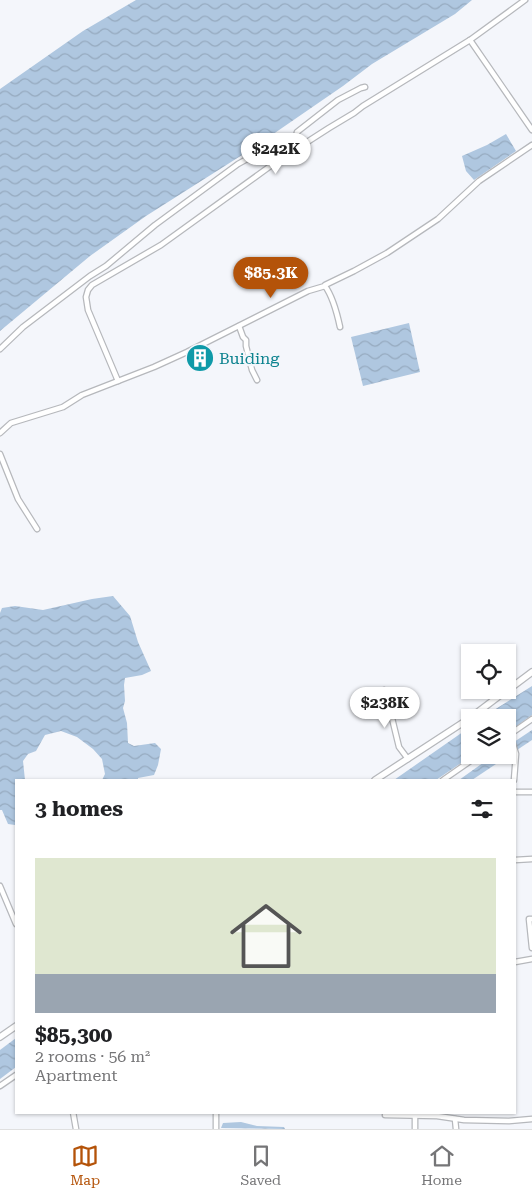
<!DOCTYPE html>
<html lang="en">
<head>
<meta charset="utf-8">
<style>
	body { margin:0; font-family:"Roboto Serif",serif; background:#f6f6f6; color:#202124; height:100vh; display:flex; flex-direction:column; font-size:19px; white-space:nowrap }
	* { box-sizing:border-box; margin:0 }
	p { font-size:16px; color:#757577 }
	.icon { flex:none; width:28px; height:28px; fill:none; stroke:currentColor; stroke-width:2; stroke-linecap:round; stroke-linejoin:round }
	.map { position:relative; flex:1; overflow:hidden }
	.sheet { position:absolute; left:15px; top:779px; width:501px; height:335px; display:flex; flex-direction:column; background:#fff; border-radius:0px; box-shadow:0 1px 4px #0004 }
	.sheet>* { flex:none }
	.controls { position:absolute; left:461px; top:644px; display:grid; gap:10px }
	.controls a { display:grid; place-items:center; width:55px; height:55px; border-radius:0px; background:#fff; box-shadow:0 1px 4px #0004; font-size:25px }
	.price { position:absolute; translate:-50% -42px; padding:0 11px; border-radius:18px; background:#fff; color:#222; font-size:16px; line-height:32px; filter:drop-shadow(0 1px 2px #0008) }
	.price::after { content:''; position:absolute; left:50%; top:30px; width:15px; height:11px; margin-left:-8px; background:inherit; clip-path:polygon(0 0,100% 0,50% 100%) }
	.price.selected { background:#b45309; color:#fff }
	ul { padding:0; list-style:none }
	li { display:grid; align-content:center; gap:10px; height:265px; padding:0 20px }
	li span { display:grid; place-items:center; height:155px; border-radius:0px; color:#555 }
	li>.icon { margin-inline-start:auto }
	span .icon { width:90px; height:90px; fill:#fffc; stroke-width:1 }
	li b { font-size:21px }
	h2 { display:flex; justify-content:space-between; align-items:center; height:60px; padding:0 20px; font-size:21px }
	.tabs { display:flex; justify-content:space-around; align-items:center; height:70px; border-top:1px solid #e0e0e0; background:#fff; font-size:14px; color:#757577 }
	.tabs a { display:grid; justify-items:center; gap:2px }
	.tabs .selected { color:#b45309 }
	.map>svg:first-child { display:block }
	.water { fill:url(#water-waves) }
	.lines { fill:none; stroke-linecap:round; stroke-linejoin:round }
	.minor-casing { stroke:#b6b8bc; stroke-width:7 }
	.major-casing { stroke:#b6b8bc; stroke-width:8 }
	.minor { stroke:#fff; stroke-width:4.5 }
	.major { stroke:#fff; stroke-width:5.5 }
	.labels { text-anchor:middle; stroke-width:4.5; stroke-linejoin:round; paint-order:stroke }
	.culture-label { font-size:16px; fill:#0d838f; stroke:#f4f6fb; text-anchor:start }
</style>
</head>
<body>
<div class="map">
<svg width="532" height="1129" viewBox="0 0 532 1129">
	<defs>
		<pattern id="water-waves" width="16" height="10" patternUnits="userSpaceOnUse" patternTransform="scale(1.25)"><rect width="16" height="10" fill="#afc7e0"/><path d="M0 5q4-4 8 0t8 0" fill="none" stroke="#96aabf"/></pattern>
	</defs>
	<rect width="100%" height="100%" fill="#f4f6fb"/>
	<g class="water">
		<polygon points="136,0 472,0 455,14 372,64 343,86 250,150 146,216 90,256 0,331 0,89 83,31"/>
		<polygon points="506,134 516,151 474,180 466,171 462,156 487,145"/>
		<polygon points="409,323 420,372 363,386 351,337"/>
		<polygon points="113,596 130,616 138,642 151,671 142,675 125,678 124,685 125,701 123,708 127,723 128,743 134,746 155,743 161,749 158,765 154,775 138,778 138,780 102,780 105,774 102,759 93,749 77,737 61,731 45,735 36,751 28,754 23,761 25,780 16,780 16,822 15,825 8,824 2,810 0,810 0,613 2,608 15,606 43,610 92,599"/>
		<polygon points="532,686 532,715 508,732 508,718 483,717"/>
		<polygon points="470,727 470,755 473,755 436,780 394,780"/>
		<polygon points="532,730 532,740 472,780 459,780 494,755 508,755 508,746"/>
		<polygon points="16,1038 16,1067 0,1079 0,1050"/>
		<polygon points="241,1122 257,1126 284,1127 285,1129 221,1128 223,1123"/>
	</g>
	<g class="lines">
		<defs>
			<g id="minor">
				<polyline points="470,40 532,130"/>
				<path d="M325,286c8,11 12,27 15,41"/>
				<polyline points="239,326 243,337 246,340 246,346 252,370 257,380"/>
				<polyline points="0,349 23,327 90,276 106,266 155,225 238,164 278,142 290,144 295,142 297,132 338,100 361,88 365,87"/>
				<polyline points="118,381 88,310 86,297 88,290 92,285 161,245 276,162 329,128 354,113 363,106 470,40 525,0"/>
				<polyline points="0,433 11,423 63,407 82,395 154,367 187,352 308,291 325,286 325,285 354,271 387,253 438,219 479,181 532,145"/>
				<polyline points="0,454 18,499 37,529"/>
				<polyline points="384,690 391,714 399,747 408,759"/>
				<polyline points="510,734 516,754 514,780"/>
				<polyline points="509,735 532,719"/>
				<polyline points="443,780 479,755"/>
				<polyline points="515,792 532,792"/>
				<polyline points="515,860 532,859"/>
				<polyline points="0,886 16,924"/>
				<polyline points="532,919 529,919 532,948"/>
				<polyline points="515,962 532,959"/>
				<polyline points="0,1086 16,1075"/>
				<polyline points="73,1112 76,1129"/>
				<polyline points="216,1112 216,1129"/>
				<polyline points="415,1113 415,1129"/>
				<polyline points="385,1115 437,1116 464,1120 509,1121 532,1119"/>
				<polyline points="455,1119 456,1129"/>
			</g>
			<g id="major">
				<polyline points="508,690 532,672"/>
				<polyline points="470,718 507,690"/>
				<polyline points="375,780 470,718"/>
				<polyline points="0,1037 16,1026"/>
			</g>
		</defs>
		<use href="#minor" class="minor-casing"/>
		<use href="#major" class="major-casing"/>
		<use href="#minor" class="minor"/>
		<use href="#major" class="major"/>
	</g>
	<defs>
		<symbol id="building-disc" viewBox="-11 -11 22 22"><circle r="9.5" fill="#0f9aa8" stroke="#f4f6fb"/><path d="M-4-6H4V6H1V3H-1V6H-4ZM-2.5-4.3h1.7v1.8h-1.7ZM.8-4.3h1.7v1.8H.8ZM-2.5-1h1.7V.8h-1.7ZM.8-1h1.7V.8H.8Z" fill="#fff"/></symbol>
	</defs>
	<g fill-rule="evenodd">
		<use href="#building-disc" x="184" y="342" width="32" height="32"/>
	</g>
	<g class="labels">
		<g class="culture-label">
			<text x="219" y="364">Buiding</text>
		</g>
	</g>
</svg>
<div class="controls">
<a><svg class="icon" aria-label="locate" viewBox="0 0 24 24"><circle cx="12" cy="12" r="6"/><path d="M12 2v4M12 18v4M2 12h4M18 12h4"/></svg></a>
<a><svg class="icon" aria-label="layers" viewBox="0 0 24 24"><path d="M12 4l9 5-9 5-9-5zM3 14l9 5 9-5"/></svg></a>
</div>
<b class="price" style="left:276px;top:175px">$242K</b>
<b class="price selected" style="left:271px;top:299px">$85.3K</b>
<b class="price" style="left:385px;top:729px">$238K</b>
<section class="sheet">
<h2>3 homes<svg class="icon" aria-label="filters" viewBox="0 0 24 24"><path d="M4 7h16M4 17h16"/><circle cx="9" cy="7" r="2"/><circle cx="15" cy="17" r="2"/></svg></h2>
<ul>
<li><span style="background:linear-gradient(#dfe7d0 75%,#9aa5b1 0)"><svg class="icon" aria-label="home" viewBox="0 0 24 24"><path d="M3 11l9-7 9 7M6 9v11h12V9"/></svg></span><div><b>$85,300</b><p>2 rooms · 56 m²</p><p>Apartment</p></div></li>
</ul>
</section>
</div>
<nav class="tabs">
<a class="selected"><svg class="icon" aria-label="map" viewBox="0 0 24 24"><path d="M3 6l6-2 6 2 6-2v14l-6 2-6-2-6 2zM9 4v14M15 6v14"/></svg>Map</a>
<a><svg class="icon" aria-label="saved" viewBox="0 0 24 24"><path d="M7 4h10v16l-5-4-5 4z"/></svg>Saved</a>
<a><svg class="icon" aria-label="home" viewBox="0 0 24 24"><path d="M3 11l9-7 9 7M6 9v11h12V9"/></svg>Home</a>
</nav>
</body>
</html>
